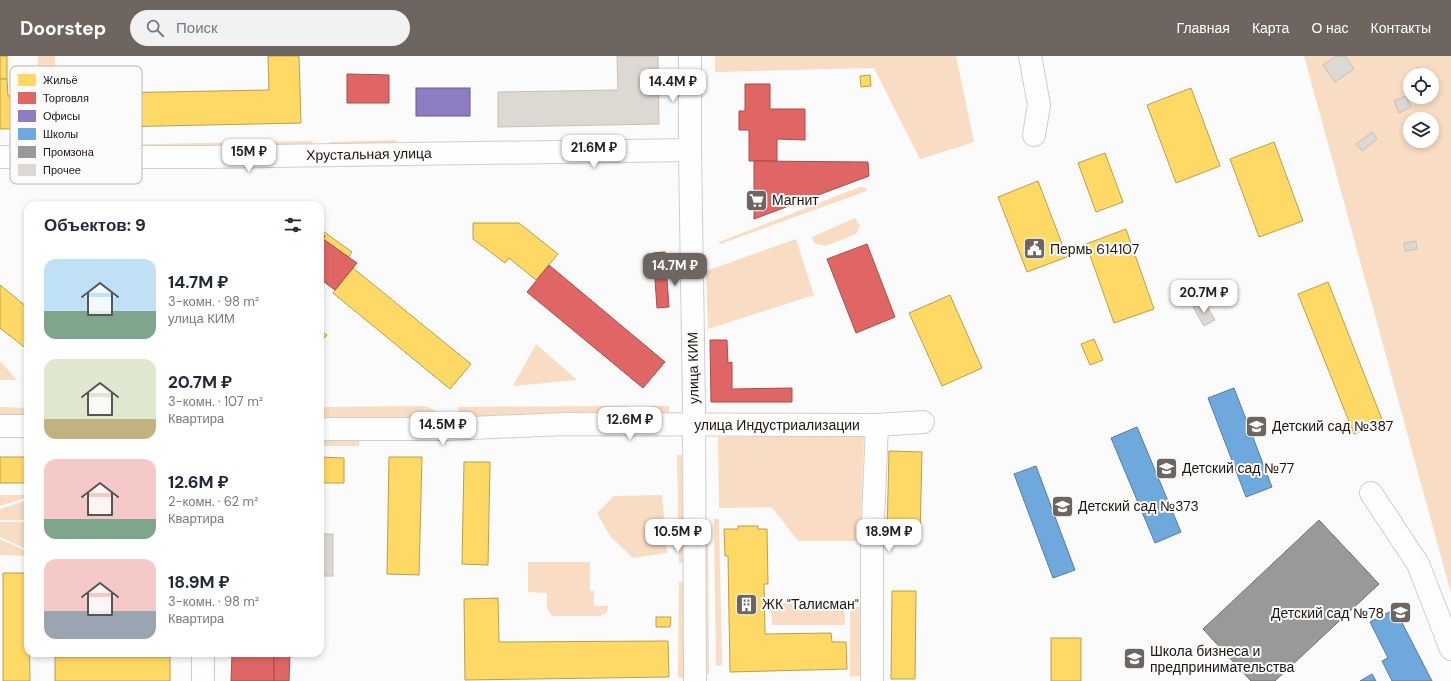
<!DOCTYPE html>
<html lang="ru">
<head>
<meta charset="utf-8">
<style>
	body { margin:0; font-family:"DM Sans",sans-serif; background:#f2f2f3; color:#1f2937; height:100vh; display:flex; flex-direction:column; font-size:15px; white-space:nowrap }
	* { box-sizing:border-box; margin:0 }
	p { font-size:13px; color:#747a83 }
	.icon { flex:none; width:22px; height:22px; fill:none; stroke:currentColor; stroke-width:2; stroke-linecap:round; stroke-linejoin:round }
	.map { position:relative; flex:1; overflow:hidden }
	.sheet { position:absolute; left:24px; top:145px; width:300px; height:456px; display:flex; flex-direction:column; background:#fff; border-radius:12px; box-shadow:0 2px 6px #0003 }
	.sheet>* { flex:none }
	.fabs { position:absolute; left:1403px; top:12px; display:grid; gap:8px }
	.fabs a { display:grid; place-items:center; width:36px; height:36px; border-radius:50%; background:#fff; box-shadow:0 2px 6px #0003; font-size:20px }
	.price { position:absolute; translate:-50% -34px; padding:0 9px; border-radius:8px; background:#fff; color:#222; font-size:13px; line-height:26px; filter:drop-shadow(0 1px 2px #0008) }
	.price::after { content:''; position:absolute; left:50%; top:24px; width:12px; height:9px; margin-left:-6px; background:inherit; clip-path:polygon(0 0,100% 0,50% 100%) }
	.price.current { background:#6d6660; color:#fff }
	ul { padding:0; list-style:none }
	li { display:flex; align-items:center; gap:12px; height:100px; padding:0 20px }
	li span { display:grid; place-items:center; flex:none; width:112px; height:80px; border-radius:12px; color:#555 }
	li>.icon { margin-inline-start:auto }
	span .icon { width:48px; height:48px; fill:#fffc; stroke-width:1 }
	li b { font-size:17px }
	h2 { display:flex; justify-content:space-between; align-items:center; height:48px; padding:0 20px; font-size:17px }
	header { display:flex; align-items:center; gap:24px; box-sizing:border-box; height:56px; padding:0 20px; background:#6d6660; color:#fff }
	header strong { font-size:19px }
	nav { display:flex; gap:22px; margin-inline-start:auto; font-size:14px }
	.search { width:280px; height:36px; background:#f2f2f3; display:flex; align-items:center; gap:10px; box-sizing:border-box; padding:0 14px; border-radius:22px; color:#747a83; font-size:15px }
	.map>svg:first-child { display:block }
	.green { fill:#f8dcc3; fill-rule:evenodd }
	.homes { fill:#ffd966; stroke:#bc9e4b }
	.shops { fill:#e06666; stroke:#a64e4b }
	.offices { fill:#8e7cc3; stroke:#6d5d8c }
	.schools { fill:#6fa8dc; stroke:#577c9e }
	.industry { fill:#999; stroke:#75726f }
	.building { fill:#ded8d3; stroke:#c6c0bb }
	.lines { fill:none; stroke-linecap:round; stroke-linejoin:round }
	.minor-casing { stroke:#d3cdc8; stroke-width:24 }
	.minor { stroke:#fefefe; stroke-width:22 }
	.labels { text-anchor:middle; stroke-width:4; stroke-linejoin:round; paint-order:stroke }
	.street-label { font-size:14px; fill:#20160c; stroke:#fbfbfb }
	.poi-label { font-size:14px; fill:#20160c; stroke:#fbfbfb; text-anchor:start }
	.key { fill:#fbfbfb; stroke:#b9b6b3; stroke-width:1 }
	.key-label { font-size:11px; fill:#20160c }
</style>
</head>
<body>
<header>
<strong>Doorstep</strong>
<div class="search"><svg class="icon" aria-label="search" viewBox="0 0 24 24"><circle cx="10" cy="10" r="6"/><path d="M15 15l6 6"/></svg>Поиск</div>
<nav><a>Главная</a><a>Карта</a><a>О нас</a><a>Контакты</a></nav>
</header>
<div class="map">
<svg width="1451" height="625" viewBox="0 0 1451 625">
	<rect width="100%" height="100%" fill="#fbfbfb"/>
	<g class="green">
		<rect x="38" y="0" width="17" height="10"/>
		<polygon points="715,0 956,0 974,86 920,103 874,12 715,16"/>
		<path d="M1304,0h147v537zM1410,19h22v22h-22zM1410,63h22v22h-22z"/>
		<polygon points="397,84 395,89 331,88 330,86"/>
		<polygon points="313,85 311,90 105,92 105,89"/>
		<polygon points="860,131 866,132 867,135 720,188 719,186"/>
		<polygon points="855,162 860,170 856,178 825,190 814,187 812,181"/>
		<polygon points="796,183 814,239 708,273 706,215"/>
		<polygon points="536,288 577,324 513,330"/>
		<polygon points="0,305 17,324 0,324"/>
		<polygon points="425,350 441,357 441,362 320,362 320,351"/>
		<polygon points="628,350 638,358 459,363 458,351"/>
		<polygon points="649,350 669,350 669,361 658,360"/>
		<polygon points="0,351 28,352 28,362 0,362"/>
		<polygon points="864,379 860,485 798,485 772,451 719,452 718,381"/>
		<rect x="320" y="385" width="39" height="5"/>
		<polygon points="677,399 682,399 685,507 679,507"/>
		<polygon points="28,439 28,441 0,450 0,439"/>
		<polygon points="662,439 667,497 633,502 610,480 597,457 614,440"/>
		<polygon points="28,444 28,464 0,464 0,453"/>
		<polygon points="714,463 719,463 722,609 716,610"/>
		<polygon points="0,466 28,466 28,494 0,481"/>
		<polygon points="703,467 708,467 709,618 704,618"/>
		<polygon points="0,483 28,496 28,500 0,499"/>
		<path d="M528,506h62v29h4v15h14l-1,6 -7,4h-47c-8,-5 -6,-15 -6,-23l-19,-1z"/>
		<polygon points="679,526 683,526 683,622 678,621"/>
		<polygon points="771,547 844,547 845,569 772,569"/>
		<polygon points="850,551 860,551 860,620 850,621"/>
	</g>
	<g class="homes">
		<rect x="0" y="0" width="7" height="23"/>
		<polygon points="268,0 299,0 301,67 111,71 110,37 269,34"/>
		<polygon points="870,19 871,30 861,31 860,20"/>
		<polygon points="0,23 7,23 8,40 93,38 94,71 0,73"/>
		<polygon points="1191,32 1220,110 1176,127 1147,49"/>
		<polygon points="1274,86 1303,165 1259,181 1230,103"/>
		<polygon points="1105,97 1123,146 1096,156 1078,107"/>
		<polygon points="1038,125 1067,201 1027,216 998,141"/>
		<polygon points="473,167 519,167 558,198 536,224 509,202 505,207 473,183"/>
		<polygon points="320,173 352,196 348,201 323,183 325,180 320,177"/>
		<polygon points="1126,173 1154,253 1114,267 1086,188"/>
		<polygon points="353,212 471,308 450,333 333,237"/>
		<polygon points="1328,226 1383,366 1354,378 1298,238"/>
		<polygon points="0,229 28,252 28,294 0,272"/>
		<polygon points="950,239 982,312 942,330 909,257"/>
		<polygon points="320,274 327,279 320,287"/>
		<polygon points="1094,283 1103,304 1090,309 1081,288"/>
		<polygon points="889,395 922,396 920,479 887,478"/>
		<rect x="0" y="401" width="28" height="26"/>
		<polygon points="320,401 344,402 344,427 320,427"/>
		<polygon points="389,401 422,401 419,519 387,518"/>
		<polygon points="464,406 490,406 488,509 462,508"/>
		<polygon points="738,470 758,470 758,473 767,473 768,528 764,528 765,578 831,577 832,586 846,586 847,613 730,616 728,500 725,500 724,473 738,473"/>
		<polygon points="3,517 28,517 30,625 3,625"/>
		<polygon points="892,535 916,535 915,623 891,623"/>
		<polygon points="498,542 499,586 668,585 669,621 465,624 464,543"/>
		<polygon points="656,561 671,561 670,571 656,571"/>
		<rect x="1051" y="582" width="30" height="43"/>
		<rect x="55" y="601" width="115" height="24"/>
	</g>
	<g class="shops">
		<polygon points="347,18 389,19 389,47 347,47"/>
		<polygon points="745,28 770,28 770,53 805,53 805,84 777,83 777,105 749,105 749,74 739,74 739,55 745,55"/>
		<polygon points="754,105 868,106 869,120 754,163"/>
		<polygon points="320,177 325,180 323,183 357,207 335,234 320,223"/>
		<polygon points="867,188 895,261 856,277 827,203"/>
		<polygon points="665,196 669,251 657,252 653,197"/>
		<polygon points="549,209 665,306 643,332 527,236"/>
		<polygon points="710,284 727,284 728,307 732,306 732,333 792,332 792,346 711,346"/>
		<polygon points="232,597 274,597 274,625 231,625"/>
		<polygon points="274,597 290,597 289,625 274,625"/>
	</g>
	<rect class="offices" x="416" y="32" width="54" height="28"/>
	<g class="schools">
		<polygon points="1234,332 1272,431 1246,441 1208,342"/>
		<polygon points="1137,371 1181,476 1155,487 1111,382"/>
		<polygon points="1036,410 1075,514 1053,522 1014,418"/>
		<polygon points="1395,553 1432,625 1392,625 1382,605 1388,602 1370,566"/>
		<polygon points="1372,618 1376,625 1360,625"/>
	</g>
	<polygon class="industry" points="1319,464 1379,528 1275,625 1251,625 1203,573"/>
	<g class="building">
		<polygon points="617,0 658,0 659,68 498,71 498,36 618,34"/>
		<polygon points="1337,0 1345,0 1354,13 1335,26 1323,9"/>
		<polygon points="1419,11 1423,19 1410,19 1410,21 1408,18"/>
		<polygon points="1410,24 1410,38 1404,28"/>
		<polygon points="1406,40 1411,51 1399,57 1394,45"/>
		<polygon points="1372,76 1377,83 1362,95 1356,88"/>
		<polygon points="1416,185 1417,193 1405,195 1404,187"/>
		<polygon points="1204,245 1215,264 1204,270 1193,251"/>
		<rect x="320" y="478" width="13" height="42"/>
	</g>
	<g class="lines">
		<defs>
			<g id="minor">
				<polyline points="690,0 690,94 694,350 695,625"/>
				<polyline points="1030,0 1039,49 1034,79"/>
				<polyline points="0,101 205,101 690,94"/>
				<polyline points="0,370 28,370"/>
				<polyline points="320,373 448,373 565,368 877,369 923,366"/>
				<polyline points="1371,437 1418,508 1451,593"/>
				<polyline points="203,625 203,597"/>
				<polyline points="872,625 872,486 877,369"/>
			</g>
		</defs>
		<use href="#minor" class="minor-casing"/>
		<use href="#minor" class="minor"/>
	</g>
	<defs>
		<symbol id="supermarket-square" viewBox="-11 -11 22 22"><rect x="-9" y="-9" width="18" height="18" rx="4" fill="#6d6660" stroke="#fbfbfb"/><path d="M-6-5.5h2.5l.6 2H6L4.5 2H-2.5L-4.4-4H-6ZM-1.5 3.2a1.3 1.3 0 1 0 .1 0ZM3 3.2a1.3 1.3 0 1 0 .1 0Z" fill="#fff"/></symbol>
		<symbol id="civic-square" viewBox="-11 -11 22 22"><rect x="-9" y="-9" width="18" height="18" rx="4" fill="#6d6660" stroke="#fbfbfb"/><path d="M-.6-6.5H3V-4.5H.6V-3L4-1V1h2V6H-6V1h2V-1L-.6-3ZM-1.2 2.5V6h2.4V2.5Z" fill="#fff"/></symbol>
		<symbol id="school-square" viewBox="-11 -11 22 22"><rect x="-9" y="-9" width="18" height="18" rx="4" fill="#6d6660" stroke="#fbfbfb"/><path d="M0-5L7-2L0 1L-7-2ZM-4 1L0 2.5L4 1V4Q0 6-4 4Z" fill="#fff"/></symbol>
		<symbol id="building-square" viewBox="-11 -11 22 22"><rect x="-9" y="-9" width="18" height="18" rx="4" fill="#6d6660" stroke="#fbfbfb"/><path d="M-4-6H4V6H1V3H-1V6H-4ZM-2.5-4.3h1.7v1.8h-1.7ZM.8-4.3h1.7v1.8H.8ZM-2.5-1h1.7V.8h-1.7ZM.8-1h1.7V.8H.8Z" fill="#fff"/></symbol>
	</defs>
	<g fill-rule="evenodd">
		<use href="#supermarket-square" x="744" y="132" width="25" height="25"/>
		<use href="#civic-square" x="1022" y="180" width="25" height="25"/>
		<use href="#school-square" x="1244" y="358" width="25" height="25"/>
		<use href="#school-square" x="1154" y="400" width="25" height="25"/>
		<use href="#school-square" x="1050" y="438" width="25" height="25"/>
		<use href="#building-square" x="734" y="536" width="25" height="25"/>
		<use href="#school-square" x="1388" y="544" width="25" height="25"/>
		<use href="#school-square" x="1122" y="590" width="25" height="25"/>
	</g>
	<g class="labels">
		<g class="street-label">
			<text transform="translate(369 98) rotate(-1)" y="5">Хрустальная улица</text>
			<text transform="translate(693 312) rotate(-91)" y="5">улица КИМ</text>
			<text x="777" y="374">улица Индустриализации</text>
		</g>
		<g class="poi-label">
			<text x="772" y="149">Магнит</text>
			<text x="1050" y="198">Пермь 614107</text>
			<text x="1272" y="375">Детский сад №387</text>
			<text x="1182" y="417">Детский сад №77</text>
			<text x="1078" y="455">Детский сад №373</text>
			<text x="762" y="553">ЖК "Талисман"</text>
			<text x="1384" y="562" text-anchor="end">Детский сад №78</text>
			<text x="1150" y="600">Школа бизнеса и<tspan x="1150" dy="16">предпринимательства</tspan></text>
		</g>
	</g>
	<rect x="10" y="10" width="132" height="118" rx="6" class="key"/>
	<rect x="18" y="18" width="18" height="12" fill="#ffd966"/>
	<rect x="18" y="36" width="18" height="12" fill="#e06666"/>
	<rect x="18" y="54" width="18" height="12" fill="#8e7cc3"/>
	<rect x="18" y="72" width="18" height="12" fill="#6fa8dc"/>
	<rect x="18" y="90" width="18" height="12" fill="#999"/>
	<rect x="18" y="108" width="18" height="12" fill="#ded8d3"/>
	<g class="key-label">
		<text x="43" y="28">Жильё</text>
		<text x="43" y="46">Торговля</text>
		<text x="43" y="64">Офисы</text>
		<text x="43" y="82">Школы</text>
		<text x="43" y="100">Промзона</text>
		<text x="43" y="118">Прочее</text>
	</g>
</svg>
<div class="fabs">
<a><svg class="icon" aria-label="locate" viewBox="0 0 24 24"><circle cx="12" cy="12" r="6"/><path d="M12 2v4M12 18v4M2 12h4M18 12h4"/></svg></a>
<a><svg class="icon" aria-label="layers" viewBox="0 0 24 24"><path d="M12 4l9 5-9 5-9-5zM3 14l9 5 9-5"/></svg></a>
</div>
<b class="price" style="left:673px;top:47px">14.4M ₽</b>
<b class="price" style="left:594px;top:113px">21.6M ₽</b>
<b class="price" style="left:249px;top:117px">15M ₽</b>
<b class="price current" style="left:675px;top:231px">14.7M ₽</b>
<b class="price" style="left:1204px;top:258px">20.7M ₽</b>
<b class="price" style="left:630px;top:385px">12.6M ₽</b>
<b class="price" style="left:443px;top:390px">14.5M ₽</b>
<b class="price" style="left:678px;top:497px">10.5M ₽</b>
<b class="price" style="left:889px;top:497px">18.9M ₽</b>
<section class="sheet">
<h2>Объектов: 9<svg class="icon" aria-label="filters" viewBox="0 0 24 24"><path d="M4 7h16M4 17h16"/><circle cx="9" cy="7" r="2"/><circle cx="15" cy="17" r="2"/></svg></h2>
<ul>
<li><span style="background:linear-gradient(#bfe0f5 65%,#7fa58c 0)"><svg class="icon" aria-label="home" viewBox="0 0 24 24"><path d="M3 11l9-7 9 7M6 9v11h12V9"/></svg></span><div><b>14.7M ₽</b><p>3-комн. · 98 m²</p><p>улица КИМ</p></div></li>
<li><span style="background:linear-gradient(#dfe7d0 75%,#c2b280 0)"><svg class="icon" aria-label="home" viewBox="0 0 24 24"><path d="M3 11l9-7 9 7M6 9v11h12V9"/></svg></span><div><b>20.7M ₽</b><p>3-комн. · 107 m²</p><p>Квартира</p></div></li>
<li><span style="background:linear-gradient(#f6c9c9 75%,#7fa58c 0)"><svg class="icon" aria-label="home" viewBox="0 0 24 24"><path d="M3 11l9-7 9 7M6 9v11h12V9"/></svg></span><div><b>12.6M ₽</b><p>2-комн. · 62 m²</p><p>Квартира</p></div></li>
<li><span style="background:linear-gradient(#f6c9c9 65%,#9aa5b1 0)"><svg class="icon" aria-label="home" viewBox="0 0 24 24"><path d="M3 11l9-7 9 7M6 9v11h12V9"/></svg></span><div><b>18.9M ₽</b><p>3-комн. · 98 m²</p><p>Квартира</p></div></li>
</ul>
</section>
</div>
</body>
</html>
